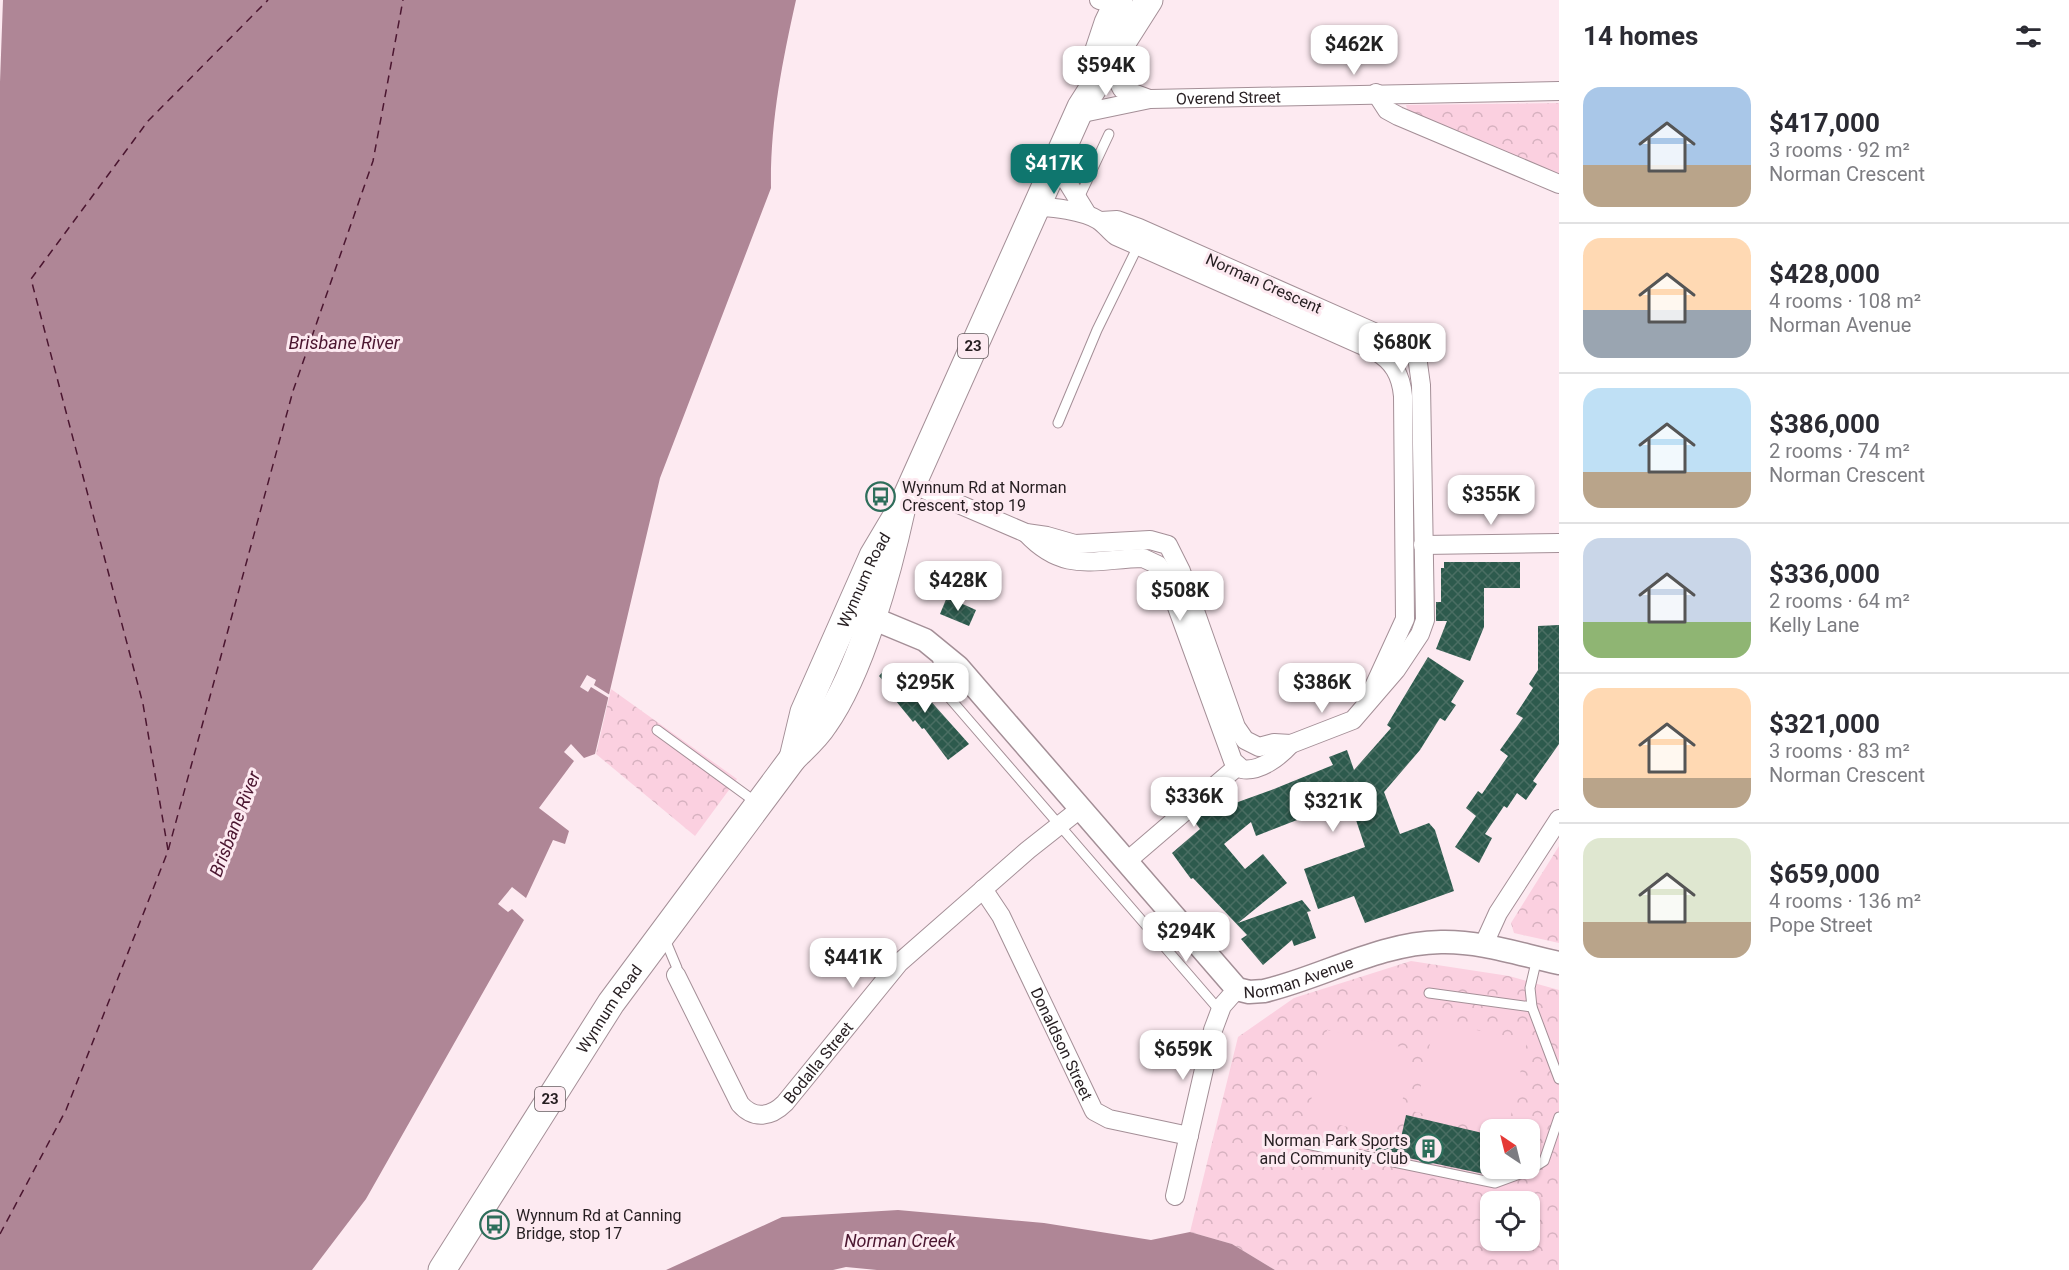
<!DOCTYPE html>
<html lang="en">
<head>
<meta charset="utf-8">
<style>
	body { margin:0; font-family:Roboto,sans-serif; background:#f2f2f3; color:#2b2b33; height:100vh; display:flex; flex-direction:column; font-size:22px; white-space:nowrap }
	* { box-sizing:border-box; margin:0 }
	p { font-size:20px; color:#7c7c81 }
	.icon { flex:none; width:33px; height:33px; fill:none; stroke:currentColor; stroke-width:2; stroke-linecap:round; stroke-linejoin:round }
	.map { position:relative; flex:1; overflow:hidden }
	.side { display:flex; flex-direction:column; background:#fff; width:510px }
	.side>* { flex:none }
	.needle { width:39px; rotate:325deg }
	.tools { position:absolute; left:1480px; top:1119px; display:grid; gap:12px }
	.tools a { display:grid; place-items:center; width:60px; height:60px; border-radius:12px; background:#fff; box-shadow:0 2px 4px #0004; font-size:30px }
	.price { position:absolute; translate:-50% -51px; padding:0 14px; border-radius:12px; background:#fff; color:#222; font-size:20px; line-height:39px; filter:drop-shadow(0 2px 3px #0008) }
	.price::after { content:''; position:absolute; left:50%; top:36px; width:18px; height:14px; margin-left:-9px; background:inherit; clip-path:polygon(0 0,100% 0,50% 100%) }
	.price.active { background:#0f766e; color:#fff }
	ul { padding:0; list-style:none }
	li { display:flex; align-items:center; gap:18px; height:150px; padding:0 24px }
	li+li { border-top:2px solid #e1e1e2 }
	li span { display:grid; place-items:center; flex:none; width:168px; height:120px; border-radius:18px; color:#555 }
	li>.icon { margin-inline-start:auto }
	span .icon { width:72px; height:72px; fill:#fffc; stroke-width:1 }
	li b { font-size:26px }
	h2 { display:flex; justify-content:space-between; align-items:center; height:72px; padding:0 24px; font-size:26px }
	main { display:flex; flex:1; min-height:0 }
	.map>svg:first-child { display:block }
	.park { fill:url(#park-crowns); fill-rule:evenodd }
	.garden { fill:#fbd0e0 }
	.water { fill:#af8696 }
	.pier { fill:#fdeaf1 }
	.lines { fill:none; stroke-linecap:round; stroke-linejoin:round }
	.ferry { stroke:#4b1630; stroke-width:1.5; stroke-dasharray:8 6; stroke-linecap:butt }
	.building { fill:url(#building-cross-hatch) }
	.service-casing { stroke:#a48f97; stroke-width:11 }
	.minor-casing { stroke:#a48f97; stroke-width:20 }
	.tertiary-casing { stroke:#a48f97; stroke-width:25 }
	.primary-casing { stroke:#a48f97; stroke-width:29 }
	.service { stroke:#fff; stroke-width:9 }
	.minor { stroke:#fff; stroke-width:18 }
	.tertiary { stroke:#fff; stroke-width:22 }
	.primary { stroke:#fff; stroke-width:27 }
	.labels { text-anchor:middle; stroke-width:6; stroke-linejoin:round; paint-order:stroke }
	.shield { fill:#fdeaf1; stroke:#665b5f; stroke-width:1.5 }
	.shield-label { font-size:15px; font-weight:bold; fill:#261e21 }
	.street-label { font-size:16px; fill:#261e21; stroke:#fdeaf1 }
	.poi-label { font-size:16px; fill:#261e21; stroke:#fdeaf1; text-anchor:start }
	.water-label { font-size:18px; font-style:italic; fill:#4b1630; stroke:#fdeaf1 }
</style>
</head>
<body>
<main>
<div class="map">
<svg width="1559" height="1270" viewBox="0 0 1559 1270">
	<defs>
		<pattern id="park-crowns" width="20" height="18" patternUnits="userSpaceOnUse" patternTransform="scale(1.5)"><rect width="20" height="18" fill="#fbd0e0"/><path d="M2 6a3 3 0 1 1 6 0M12 15a3 3 0 1 1 6 0" fill="none" stroke="#d7b2c0"/></pattern>
		<pattern id="building-cross-hatch" width="8" height="8" patternUnits="userSpaceOnUse" patternTransform="scale(1.5)"><rect width="8" height="8" fill="#2d5a4d"/><path d="M0 0l8 8M0 8l8-8" fill="none" stroke="#4a6e63"/></pattern>
	</defs>
	<rect width="100%" height="100%" fill="#fdeaf1"/>
	<g class="park">
		<polygon points="1559,103 1559,177 1408,112 1406,105"/>
		<polygon points="611,689 737,779 695,836 596,754"/>
		<polygon points="1559,846 1559,943 1514,933 1511,923"/>
		<path d="M1411,961l98,15 50,14v280h-284l-43,-26 -42,-12 48,-195 56,-39zM1491,1130h39v38h-39zM1491,1202h39v38h-39z"/>
	</g>
	<g class="garden">
		<polygon points="1435,1021 1527,1041 1508,1129 1415,1112"/>
		<polygon points="1327,1030 1414,1050 1394,1137 1307,1118"/>
	</g>
	<g class="water">
		<path d="M3,0h793c-14,63 -26,123 -25,188l-111,290 -65,276 -11,4 -13,-14 -7,8 10,9 -35,47 30,23 -4,13 -12,-4 -27,58 -14,-11 -14,17 10,8 4,-3 12,11 -158,279 -54,71h-312v-1188z"/>
		<polygon points="898,1210 1044,1223 1151,1240 1190,1232 1232,1244 1275,1270 877,1270 846,1267 833,1270 666,1270 782,1217"/>
	</g>
	<polygon class="pier" points="587,675 596,680 594,685 610,695 609,698 591,687 588,692 580,687"/>
	<g class="lines">
		<g class="ferry">
			<polyline points="168,850 143,704 31,279 148,121 268,0"/>
			<polyline points="0,1234 66,1110 168,851 293,391 373,161 403,0"/>
		</g>
	</g>
	<g class="building">
		<polygon points="1444,562 1520,562 1520,588 1484,588 1484,627 1470,661 1436,649 1447,621 1436,621 1436,602 1441,602 1441,568 1444,568"/>
		<polygon points="947,597 976,610 969,626 940,614"/>
		<polygon points="1559,625 1559,744 1533,781 1537,784 1526,800 1517,793 1507,808 1504,806 1485,834 1492,838 1479,863 1455,847 1476,816 1466,808 1478,791 1482,794 1508,756 1500,750 1523,718 1516,714 1533,688 1529,684 1538,670 1538,626"/>
		<polygon points="1428,657 1464,681 1451,702 1456,705 1445,721 1440,718 1420,750 1384,792 1400,834 1429,823 1435,830 1454,891 1365,923 1354,896 1318,909 1304,869 1365,847 1353,811 1350,812 1348,807 1328,814 1325,805 1296,816 1297,820 1256,836 1251,822 1224,844 1245,869 1263,854 1287,883 1238,923 1302,900 1311,911 1307,912 1316,938 1294,946 1292,940 1263,965 1241,939 1247,935 1193,878 1191,879 1172,853 1200,829 1194,821 1220,798 1227,806 1274,789 1333,765 1329,757 1347,750 1354,770 1391,728 1387,725"/>
		<polygon points="888,666 913,692 919,688 969,744 948,760 924,728 922,729 915,720 913,722 883,685 885,683 879,676"/>
		<polygon points="1406,1115 1491,1135 1489,1175 1366,1149 1369,1140 1399,1147"/>
	</g>
	<g class="lines">
		<defs>
			<g id="service">
				<polyline points="1078,200 1109,134"/>
				<polyline points="1058,423 1097,330 1138,246"/>
				<polyline points="937,654 941,685 947,695 1220,1011"/>
				<polyline points="657,730 757,803"/>
				<polyline points="664,937 677,968 676,975"/>
				<polyline points="1537,958 1530,988 1532,1007 1559,1079"/>
				<polyline points="1429,993 1532,1007"/>
				<polyline points="1302,1143 1495,1183 1528,1171 1544,1161 1559,1117"/>
			</g>
			<g id="minor">
				<polyline points="1099,0 1117,4"/>
				<polyline points="1112,56 1113,72 1122,89 1149,99"/>
				<polyline points="1376,93 1387,110 1398,116 1559,184"/>
				<path id="s1" d="M1078,114l72,-15 409,-8"/>
				<polyline points="1058,157 1068,183 1087,214"/>
				<path d="M1035,208c14,-3 51,4 63,12 7,4 11,11 18,16l259,115c18,10 26,24 28,45l2,223 -34,74"/>
				<polyline points="912,484 1026,533 1047,536 1075,544 1150,540 1168,545 1181,571 1236,727 1245,740 1259,747 1274,743 1291,744 1353,720 1396,670 1420,634 1425,620 1421,385 1417,356 1405,346 1383,336 1139,228 1117,220 1101,221"/>
				<path d="M1026,533c38,41 68,26 117,25l15,7 8,12 67,184 9,8c18,3 37,-12 49,-25"/>
				<polyline points="1423,545 1559,543"/>
				<polyline points="1126,862 1238,766"/>
				<path id="s2" d="M983,889l18,27 93,195 15,8 80,17"/>
				<polyline points="1483,946 1498,913 1559,819"/>
				<path id="s3" d="M676,975l64,129c14,16 31,13 45,-1l114,-140 129,-113 52,-41"/>
				<polyline points="1175,1196 1213,1030 1222,1006 1237,989"/>
			</g>
			<g id="tertiary">
				<path id="s4" d="M872,618l53,22 33,27 279,322 12,3 15,-1c59,-14 115,-48 177,-49 40,-1 80,13 118,21"/>
			</g>
			<g id="primary">
				<polyline points="1093,68 1108,23 1119,0"/>
				<path id="s5" d="M793,758l11,-46 69,-156 29,-49 179,-400 68,-107"/>
				<path id="s6" d="M442,1270l169,-267 182,-245c11,-11 23,-21 31,-34 37,-52 64,-153 78,-217"/>
			</g>
		</defs>
		<use href="#service" class="service-casing"/>
		<use href="#minor" class="minor-casing"/>
		<use href="#tertiary" class="tertiary-casing"/>
		<use href="#primary" class="primary-casing"/>
		<use href="#service" class="service"/>
		<use href="#minor" class="minor"/>
		<use href="#tertiary" class="tertiary"/>
		<use href="#primary" class="primary"/>
	</g>
	<defs>
		<symbol id="bus-ring" viewBox="-11 -11 22 22"><circle r="9.5" fill="#fdeaf1" stroke="#2e6e5b" stroke-width="1.5"/><path d="M-5-6H5V4H4V6H2V4H-2V6H-4V4H-5ZM-3.5-4V0h7V-4ZM-3.5 1.2v1.5H-2V1.2ZM2 1.2v1.5H3.5V1.2Z" fill="#2e6e5b"/></symbol>
		<symbol id="building-ring" viewBox="-11 -11 22 22"><circle r="9.5" fill="#fdeaf1" stroke="#2e6e5b" stroke-width="1.5"/><path d="M-4-6H4V6H1V3H-1V6H-4ZM-2.5-4.3h1.7v1.8h-1.7ZM.8-4.3h1.7v1.8H.8ZM-2.5-1h1.7V.8h-1.7ZM.8-1h1.7V.8H.8Z" fill="#2e6e5b"/></symbol>
	</defs>
	<g fill-rule="evenodd">
		<use href="#bus-ring" x="864" y="480" width="33" height="33"/>
		<use href="#building-ring" x="1412" y="1132" width="33" height="33"/>
		<use href="#bus-ring" x="478" y="1208" width="33" height="33"/>
	</g>
	<g class="labels">
		<g class="shield">
			<rect x="958" y="334" width="30" height="24" rx="4.5"/>
			<rect x="535" y="1087" width="30" height="24" rx="4.5"/>
		</g>
		<g class="shield-label">
			<text x="973" y="351">23</text>
			<text x="550" y="1104">23</text>
		</g>
		<g class="street-label">
			<text dy="6" stroke="none"><textPath href="#s1" startOffset="152">Overend Street</textPath></text>
			<text transform="translate(1264 283) rotate(24)" y="6">Norman Crescent</text>
			<text dy="6" stroke="none"><textPath href="#s5" startOffset="192">Wynnum Road</textPath></text>
			<text dy="6" stroke="none"><textPath href="#s4" startOffset="590">Norman Avenue</textPath></text>
			<text dy="6" stroke="none"><textPath href="#s6" startOffset="310">Wynnum Road</textPath></text>
			<text dy="6" stroke="none"><textPath href="#s2" startOffset="174">Donaldson Street</textPath></text>
			<text dy="6" stroke="none"><textPath href="#s3" startOffset="248">Bodalla Street</textPath></text>
		</g>
		<g class="poi-label">
			<text x="902" y="493">Wynnum Rd at Norman<tspan x="902" dy="18">Crescent, stop 19</tspan></text>
			<text x="1408" y="1146" text-anchor="end">Norman Park Sports<tspan x="1408" dy="18">and Community Club</tspan></text>
			<text x="516" y="1221">Wynnum Rd at Canning<tspan x="516" dy="18">Bridge, stop 17</tspan></text>
		</g>
		<g class="water-label">
			<text x="344" y="349">Brisbane River</text>
			<text transform="translate(235 824) rotate(-69)" y="6">Brisbane River</text>
			<text x="900" y="1247">Norman Creek</text>
		</g>
	</g>
</svg>
<div class="tools">
<a><svg class="needle" viewBox="-14 -14 28 28"><path d="M0-13l5 13h-10z" fill="#e53935"/><path d="M0 13l5-13h-10z" fill="#7c7c81"/></svg></a>
<a><svg class="icon" aria-label="locate" viewBox="0 0 24 24"><circle cx="12" cy="12" r="6"/><path d="M12 2v4M12 18v4M2 12h4M18 12h4"/></svg></a>
</div>
<b class="price" style="left:1354px;top:76px">$462K</b>
<b class="price" style="left:1106px;top:97px">$594K</b>
<b class="price active" style="left:1054px;top:195px">$417K</b>
<b class="price" style="left:1402px;top:374px">$680K</b>
<b class="price" style="left:1491px;top:526px">$355K</b>
<b class="price" style="left:958px;top:612px">$428K</b>
<b class="price" style="left:1180px;top:622px">$508K</b>
<b class="price" style="left:925px;top:714px">$295K</b>
<b class="price" style="left:1322px;top:714px">$386K</b>
<b class="price" style="left:1194px;top:828px">$336K</b>
<b class="price" style="left:1333px;top:833px">$321K</b>
<b class="price" style="left:1186px;top:963px">$294K</b>
<b class="price" style="left:853px;top:989px">$441K</b>
<b class="price" style="left:1183px;top:1081px">$659K</b>
</div>
<section class="side">
<h2>14 homes<svg class="icon" aria-label="filters" viewBox="0 0 24 24"><path d="M4 7h16M4 17h16"/><circle cx="9" cy="7" r="2"/><circle cx="15" cy="17" r="2"/></svg></h2>
<ul>
<li><span style="background:linear-gradient(#a9c7e8 65%,#b9a48a 0)"><svg class="icon" aria-label="home" viewBox="0 0 24 24"><path d="M3 11l9-7 9 7M6 9v11h12V9"/></svg></span><div><b>$417,000</b><p>3 rooms · 92 m²</p><p>Norman Crescent</p></div></li>
<li><span style="background:linear-gradient(#ffd9b3 60%,#9aa5b1 0)"><svg class="icon" aria-label="home" viewBox="0 0 24 24"><path d="M3 11l9-7 9 7M6 9v11h12V9"/></svg></span><div><b>$428,000</b><p>4 rooms · 108 m²</p><p>Norman Avenue</p></div></li>
<li><span style="background:linear-gradient(#bfe0f5 70%,#b9a48a 0)"><svg class="icon" aria-label="home" viewBox="0 0 24 24"><path d="M3 11l9-7 9 7M6 9v11h12V9"/></svg></span><div><b>$386,000</b><p>2 rooms · 74 m²</p><p>Norman Crescent</p></div></li>
<li><span style="background:linear-gradient(#c9d6e8 70%,#8fb573 0)"><svg class="icon" aria-label="home" viewBox="0 0 24 24"><path d="M3 11l9-7 9 7M6 9v11h12V9"/></svg></span><div><b>$336,000</b><p>2 rooms · 64 m²</p><p>Kelly Lane</p></div></li>
<li><span style="background:linear-gradient(#ffd9b3 75%,#b9a48a 0)"><svg class="icon" aria-label="home" viewBox="0 0 24 24"><path d="M3 11l9-7 9 7M6 9v11h12V9"/></svg></span><div><b>$321,000</b><p>3 rooms · 83 m²</p><p>Norman Crescent</p></div></li>
<li><span style="background:linear-gradient(#dfe7d0 70%,#b9a48a 0)"><svg class="icon" aria-label="home" viewBox="0 0 24 24"><path d="M3 11l9-7 9 7M6 9v11h12V9"/></svg></span><div><b>$659,000</b><p>4 rooms · 136 m²</p><p>Pope Street</p></div></li>
</ul>
</section>
</main>
</body>
</html>
